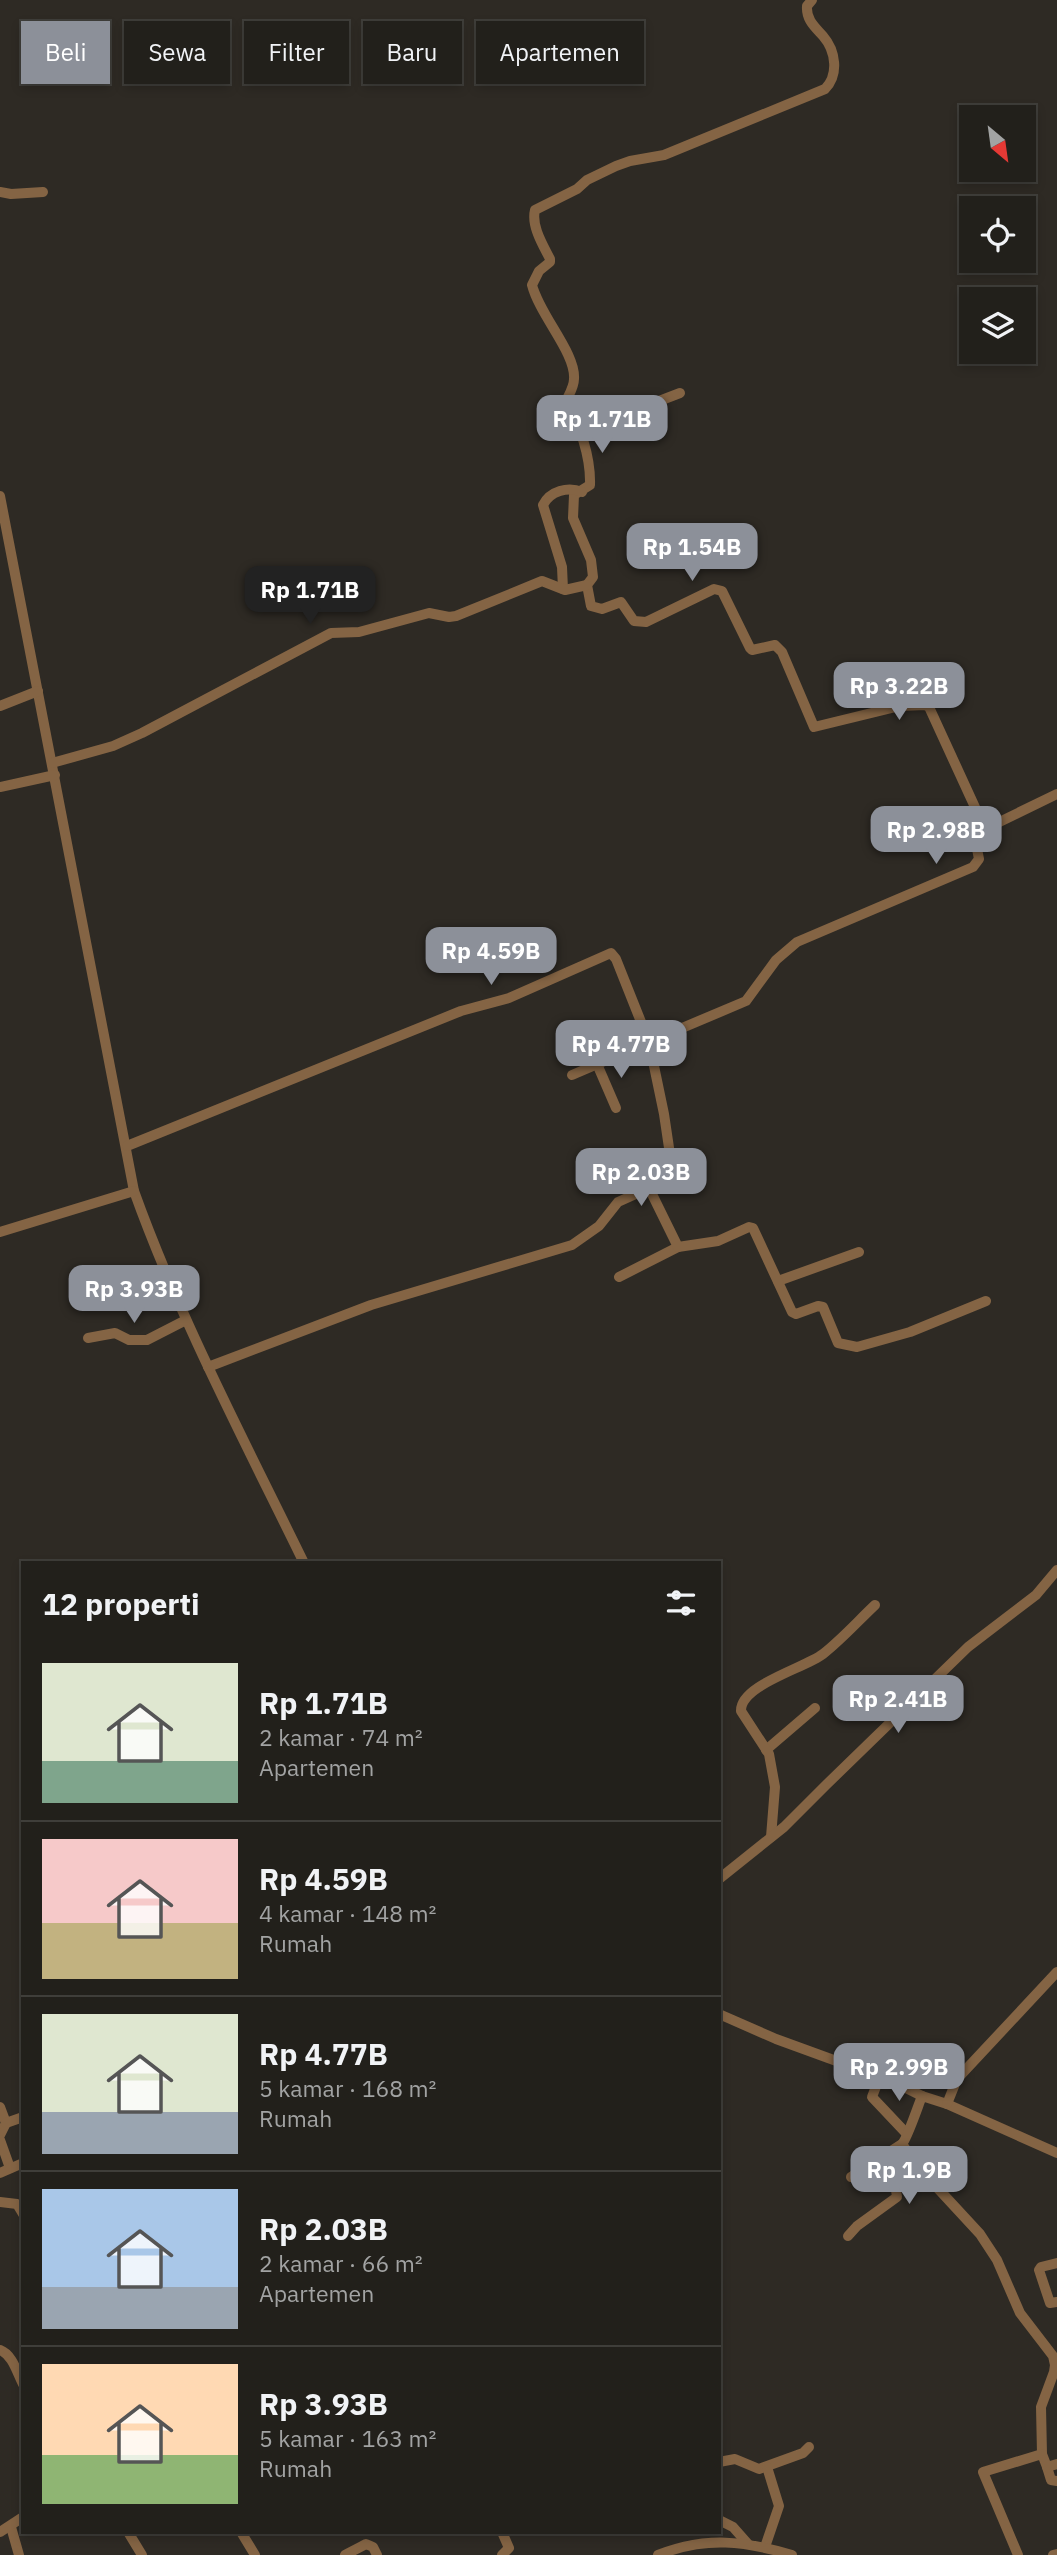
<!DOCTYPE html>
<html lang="id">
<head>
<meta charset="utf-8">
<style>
	body { margin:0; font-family:"IBM Plex Sans",sans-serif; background:#2a2824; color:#f1f3f6; height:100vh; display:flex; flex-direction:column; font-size:26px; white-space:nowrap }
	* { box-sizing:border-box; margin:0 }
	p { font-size:23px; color:#a2a3a3 }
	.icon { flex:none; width:38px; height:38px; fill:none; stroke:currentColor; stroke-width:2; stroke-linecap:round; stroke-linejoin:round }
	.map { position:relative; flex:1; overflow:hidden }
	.details { position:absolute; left:21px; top:1561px; width:700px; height:973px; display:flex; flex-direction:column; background:#22201b; border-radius:0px; box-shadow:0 4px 10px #0003,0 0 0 2px #3f3e3a }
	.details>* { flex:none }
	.guide { position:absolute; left:21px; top:21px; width:700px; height:63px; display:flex; gap:14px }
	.needle { width:46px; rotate:151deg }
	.controls { position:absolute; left:959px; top:105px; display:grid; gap:14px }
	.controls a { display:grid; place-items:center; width:77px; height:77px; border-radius:0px; background:#22201b; box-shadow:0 4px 10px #0003,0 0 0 2px #3f3e3a; font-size:35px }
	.price { position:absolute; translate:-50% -60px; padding:0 16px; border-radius:14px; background:#8c9099; color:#fff; font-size:23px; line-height:46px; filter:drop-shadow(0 2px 4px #0008) }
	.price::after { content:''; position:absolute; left:50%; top:42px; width:21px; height:16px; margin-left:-10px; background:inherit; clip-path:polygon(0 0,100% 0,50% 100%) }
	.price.active { background:#222; color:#fff }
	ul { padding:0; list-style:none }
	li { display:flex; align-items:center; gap:21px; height:175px; padding:0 21px }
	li+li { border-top:2px solid #3f3e3a }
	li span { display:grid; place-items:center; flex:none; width:196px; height:140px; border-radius:0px; color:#555 }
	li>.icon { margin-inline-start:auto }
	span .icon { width:84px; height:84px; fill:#fffc; stroke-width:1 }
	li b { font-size:30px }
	h2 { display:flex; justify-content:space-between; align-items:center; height:84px; padding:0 21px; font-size:30px }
	.tag { padding:0 24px; border-radius:0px; background:#22201b; box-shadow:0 4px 10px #0003,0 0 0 2px #3f3e3a; font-size:24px; line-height:63px }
	.tag.active { background:#8c9099; color:#fff }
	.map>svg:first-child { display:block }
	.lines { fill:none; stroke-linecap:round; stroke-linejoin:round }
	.street { stroke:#846444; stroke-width:10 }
</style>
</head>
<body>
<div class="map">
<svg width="1057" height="2555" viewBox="0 0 1057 2555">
	<rect width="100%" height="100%" fill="#2e2a24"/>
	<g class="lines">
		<g class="street">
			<path d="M812,0l-5,6c-1,14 8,21 16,30 13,15 16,39 2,53l-161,66 -34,6 -14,5 -29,14 -10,9 -42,21c-4,16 8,35 15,49v3l-11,9 -7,14c8,31 44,68 42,94 0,7 -4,14 -7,20 12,27 24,56 23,86l-16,10 -1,23 18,42 2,17 -6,8 4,21 11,3 19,-7 13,19 12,1 68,-33 8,2 28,57 2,2 23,-5 7,7 32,75 86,-21 25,-1 4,2 56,122"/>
			<polyline points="0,192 11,194 43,192"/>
			<polyline points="581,431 680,393"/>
			<path d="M0,496l134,695c46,128 110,249 170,372"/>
			<path d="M563,589l-1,-22 -19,-62c7,-14 25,-19 39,-13"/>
			<polyline points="0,706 38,691"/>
			<polyline points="52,763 113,746 142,733 331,633 359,632 429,613 449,617 456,616 542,581 565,590 587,585"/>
			<polyline points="0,787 55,775"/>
			<polyline points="597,1064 616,1108"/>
			<polyline points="572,1075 649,1042 664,1114 672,1168 671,1177 649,1188"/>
			<polyline points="127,1146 461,1011 509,998 611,953 616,959 649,1042 746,1001 776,960 797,942 973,867 979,859 975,839 985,829 1057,794"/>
			<polyline points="0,1232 134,1191"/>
			<polyline points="619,1277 678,1247"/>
			<polyline points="778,1281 859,1252"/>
			<polyline points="88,1338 115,1333 129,1340 147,1340 186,1320"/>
			<polyline points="208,1367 371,1305 572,1245 599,1226 618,1202 649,1188 678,1247 718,1241 749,1227 753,1228 792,1312 796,1314 818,1306 823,1307 838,1343 857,1347 910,1332 986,1301"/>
			<polyline points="766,1750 815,1708"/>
			<path d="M771,1837l4,-50 -6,-33 -28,-43c-1,-26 64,-43 82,-57 19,-15 35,-33 52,-49"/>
			<polyline points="719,1879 784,1827 826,1785 968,1647 1036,1595 1057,1570"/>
			<polyline points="719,2014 776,2039 894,2082 922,2096 947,2104 1057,2153"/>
			<polyline points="880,2076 872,2097 906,2133"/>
			<polyline points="947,2104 957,2079 1057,1972"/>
			<polyline points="0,2107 6,2123 0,2135"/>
			<polyline points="6,2123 23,2117"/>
			<polyline points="0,2140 10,2168"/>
			<polyline points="902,2144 919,2168 980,2234 997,2260 1020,2313 1053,2356 1055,2365 1054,2372 1041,2407 1042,2454"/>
			<polyline points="0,2173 23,2163"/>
			<path d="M851,2177l51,-33c5,-5 16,-38 20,-48"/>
			<polyline points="893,2187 919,2168"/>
			<polyline points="0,2202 17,2204 23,2214"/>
			<polyline points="848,2236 857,2226 897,2197 896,2190 873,2163"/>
			<polyline points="1057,2263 1041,2267 1039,2270 1050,2303 1057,2302"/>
			<path d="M0,2350c13,5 17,23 23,34"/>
			<polyline points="719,2462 735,2459 759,2469 803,2453 809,2447"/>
			<polyline points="1047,2467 1051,2480 1057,2481"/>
			<polyline points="721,2521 733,2527 748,2544"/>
			<polyline points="11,2527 19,2555"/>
			<polyline points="0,2532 23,2517"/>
			<polyline points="128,2532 142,2555"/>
			<polyline points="241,2532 255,2555"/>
			<polyline points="502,2532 509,2548 502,2555"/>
			<polyline points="765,2547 779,2506 767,2467"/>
			<polyline points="345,2555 366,2544 373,2547 377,2555"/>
			<path d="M658,2555c48,-19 87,-14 134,0"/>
			<polyline points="1018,2555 983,2472 1042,2454 1047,2467 1057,2464"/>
			<polyline points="1053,2555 1057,2554"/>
		</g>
	</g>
</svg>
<div class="controls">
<a><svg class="needle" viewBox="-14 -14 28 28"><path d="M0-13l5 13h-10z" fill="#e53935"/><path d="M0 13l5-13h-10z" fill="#a2a3a3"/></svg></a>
<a><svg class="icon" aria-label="locate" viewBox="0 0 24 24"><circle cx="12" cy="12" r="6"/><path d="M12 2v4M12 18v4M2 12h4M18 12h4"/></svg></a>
<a><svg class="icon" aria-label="layers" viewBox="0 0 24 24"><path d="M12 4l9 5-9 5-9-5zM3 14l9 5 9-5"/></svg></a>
</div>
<b class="price" style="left:602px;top:455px">Rp 1.71B</b>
<b class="price" style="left:692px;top:583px">Rp 1.54B</b>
<b class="price active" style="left:310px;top:626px">Rp 1.71B</b>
<b class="price" style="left:899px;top:722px">Rp 3.22B</b>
<b class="price" style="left:936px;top:866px">Rp 2.98B</b>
<b class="price" style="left:491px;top:987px">Rp 4.59B</b>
<b class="price" style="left:621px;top:1080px">Rp 4.77B</b>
<b class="price" style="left:641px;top:1208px">Rp 2.03B</b>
<b class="price" style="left:134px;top:1325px">Rp 3.93B</b>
<b class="price" style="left:898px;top:1735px">Rp 2.41B</b>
<b class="price" style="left:899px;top:2103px">Rp 2.99B</b>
<b class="price" style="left:909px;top:2206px">Rp 1.9B</b>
<div class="guide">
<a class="tag active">Beli</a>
<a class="tag">Sewa</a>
<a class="tag">Filter</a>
<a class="tag">Baru</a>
<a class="tag">Apartemen</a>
</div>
<section class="details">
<h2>12 properti<svg class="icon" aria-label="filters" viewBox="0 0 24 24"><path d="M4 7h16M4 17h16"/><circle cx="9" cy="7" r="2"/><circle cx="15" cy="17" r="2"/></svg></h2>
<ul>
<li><span style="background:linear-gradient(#dfe7d0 70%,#7fa58c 0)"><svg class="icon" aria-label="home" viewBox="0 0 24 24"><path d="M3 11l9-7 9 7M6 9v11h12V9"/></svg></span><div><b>Rp 1.71B</b><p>2 kamar · 74 m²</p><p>Apartemen</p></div></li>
<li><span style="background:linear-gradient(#f6c9c9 60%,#c2b280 0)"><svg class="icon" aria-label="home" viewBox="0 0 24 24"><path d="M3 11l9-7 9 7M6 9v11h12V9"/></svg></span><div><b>Rp 4.59B</b><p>4 kamar · 148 m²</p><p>Rumah</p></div></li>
<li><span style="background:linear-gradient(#dfe7d0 70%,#9aa5b1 0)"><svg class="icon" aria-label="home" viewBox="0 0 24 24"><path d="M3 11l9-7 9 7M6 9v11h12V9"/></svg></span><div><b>Rp 4.77B</b><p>5 kamar · 168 m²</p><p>Rumah</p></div></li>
<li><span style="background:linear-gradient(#a9c7e8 70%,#9aa5b1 0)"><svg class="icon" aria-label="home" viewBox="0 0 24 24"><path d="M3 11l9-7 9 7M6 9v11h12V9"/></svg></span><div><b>Rp 2.03B</b><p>2 kamar · 66 m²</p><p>Apartemen</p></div></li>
<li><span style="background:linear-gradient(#ffd9b3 65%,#8fb573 0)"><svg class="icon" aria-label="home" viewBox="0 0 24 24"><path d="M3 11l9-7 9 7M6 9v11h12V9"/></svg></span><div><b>Rp 3.93B</b><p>5 kamar · 163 m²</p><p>Rumah</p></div></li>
</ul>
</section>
</div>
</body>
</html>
